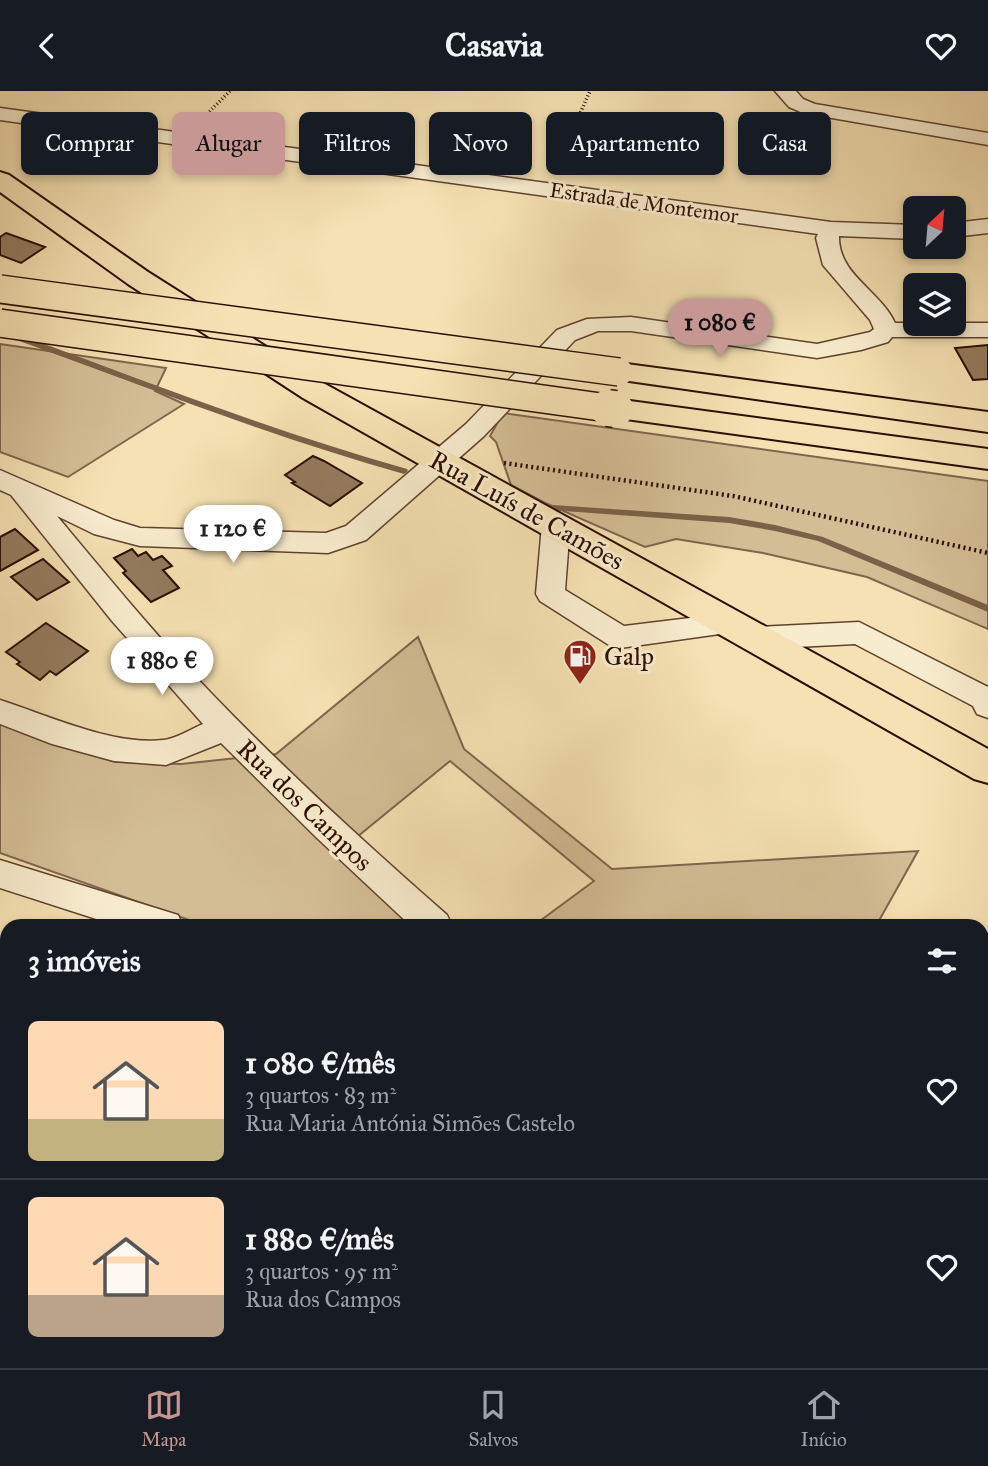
<!DOCTYPE html>
<html lang="pt">
<head>
<meta charset="utf-8">
<style>
	body { margin:0; font-family:"IM FELL Great Primer",serif; background:#242831; color:#f1f3f6; height:100vh; display:flex; flex-direction:column; font-size:26px; white-space:nowrap }
	* { box-sizing:border-box; margin:0 }
	p { font-size:23px; color:#9ea1a6 }
	.icon { flex:none; width:38px; height:38px; fill:none; stroke:currentColor; stroke-width:2; stroke-linecap:round; stroke-linejoin:round }
	.map { position:relative; flex:1; overflow:hidden }
	.sheet { position:absolute; left:0px; top:828px; width:989px; height:450px; display:flex; flex-direction:column; background:#171b24; border-radius:21px 21px 0 0; box-shadow:0 4px 10px #0003 }
	.sheet>* { flex:none }
	.top-card { position:absolute; left:21px; top:21px; width:947px; height:63px; display:flex; gap:14px }
	.needle { width:46px; rotate:26deg }
	.fabs { position:absolute; left:903px; top:105px; display:grid; gap:14px }
	.fabs a { display:grid; place-items:center; width:63px; height:63px; border-radius:10px; background:#171b24; box-shadow:0 4px 10px #0003; font-size:35px }
	.price { position:absolute; translate:-50% -60px; padding:0 16px; border-radius:24px; background:#fff; color:#222; font-size:23px; line-height:46px; filter:drop-shadow(0 2px 4px #0008) }
	.price::after { content:''; position:absolute; left:50%; top:42px; width:21px; height:16px; margin-left:-10px; background:inherit; clip-path:polygon(0 0,100% 0,50% 100%) }
	.price.on { background:#c59692; color:#111 }
	ul { padding:0; list-style:none }
	li { display:flex; align-items:center; gap:21px; height:175px; padding:0 28px }
	li+li { border-top:2px solid #363941 }
	li span { display:grid; place-items:center; flex:none; width:196px; height:140px; border-radius:10px; color:#555 }
	li>.icon { margin-inline-start:auto }
	span .icon { width:84px; height:84px; fill:#fffc; stroke-width:1 }
	li b { font-size:30px }
	h2 { display:flex; justify-content:space-between; align-items:center; height:84px; padding:0 28px; font-size:30px }
	.pill { padding:0 24px; border-radius:10px; background:#171b24; box-shadow:0 4px 10px #0003; font-size:24px; line-height:63px }
	.pill.on { background:#c59692; color:#111 }
	header { display:flex; justify-content:space-between; align-items:center; height:91px; padding:0 28px; background:#171b24; font-size:32px; font-weight:800 }
	.menu { display:flex; justify-content:space-around; align-items:center; height:98px; border-top:2px solid #363941; background:#171b24; font-size:19px; color:#9ea1a6 }
	.menu a { display:grid; justify-items:center; gap:4px }
	.menu .on { color:#c59692 }
	.map>svg:first-child { display:block }
	.green { fill:#d3bd95; stroke:#7f654c; stroke-width:2 }
	.lines { fill:none; stroke-linecap:round; stroke-linejoin:round }
	.stream { fill:#7b6148; fill-rule:evenodd }
	.building { fill:#947b5e; stroke:#2b0d02; stroke-width:2 }
	.minor-casing { stroke:#5e422e; stroke-width:3 }
	.major-casing { stroke:#2b0d02; stroke-width:4 }
	.highway-casing { stroke:#2b0d02; stroke-width:4 }
	.path-far1 { stroke:#2b0d02; stroke-width:3.5; stroke-dasharray:1 2.5; stroke-linecap:butt }
	.path { stroke:#2b0d02; stroke-width:4.5; stroke-dasharray:2 3.5; stroke-linecap:butt }
	.minor { fill:#f8ecce; fill-rule:evenodd }
	.major { fill:#f5e1b3; fill-rule:evenodd }
	.highway { fill:#f5e1b3; fill-rule:evenodd }
	.highway-bridge-far1-casing { stroke:#2b0d02; stroke-width:30; stroke-linecap:butt }
	.highway-bridge-casing { stroke:#2b0d02; stroke-width:39; stroke-linecap:butt }
	.highway-bridge-far1 { stroke:#f5e1b3; stroke-width:27 }
	.highway-bridge { stroke:#f5e1b3; stroke-width:36 }
	.labels { text-anchor:middle; stroke-width:6; stroke-linejoin:round; paint-order:stroke }
	.far-street-label { font-size:21px; fill:#2b0d02; stroke:#f8ecce }
	.street-label { font-size:26px; fill:#2b0d02; stroke:#f8ecce }
	.poi-label { font-size:26px; fill:#2b0d02; stroke:#f8ecce; text-anchor:start }
</style>
</head>
<body>
<header><svg class="icon" aria-label="back" viewBox="0 0 24 24"><path d="M15 5l-7 7 7 7"/></svg>Casavia<svg class="icon" aria-label="heart" viewBox="0 0 24 24"><path d="M12 20l-8-8c-3-5 5-10 8-4 3-6 11-1 8 4z"/></svg></header>
<div class="map">
<svg width="988" height="1277" viewBox="0 0 988 1277">
	<rect width="100%" height="100%" fill="#f5e1b3"/>
	<filter id="stains"><feTurbulence type="fractalNoise" baseFrequency=".00286" numOctaves="4"/><feColorMatrix values="0 0 0 0 .2 0 0 0 0 .09 0 0 0 0 .02 0 0 0 .5 -.17"/></filter>
	<radialGradient id="worn" r=".72"><stop offset=".6" stop-color="#630" stop-opacity="0"/><stop offset="1" stop-color="#630" stop-opacity=".3"/></radialGradient>
	<g class="green">
		<polygon points="0,253 166,277 155,300 184,313 68,386 0,361"/>
		<polygon points="503,322 988,390 988,538 867,486 763,462 676,448 645,456 543,411 511,394 496,351 490,345"/>
		<polygon points="418,546 464,658 612,778 918,760 876,835 533,835 594,790 450,670 335,764 415,835 206,835 0,762 0,632 116,671 181,673 276,663"/>
		<polygon points="982,937 988,940 988,1277 588,1277 573,1271 982,1270"/>
		<polygon points="380,1271 380,1270 507,1271 504,1277 378,1277"/>
	</g>
	<g class="lines">
		<g class="stream">
			<path d="M14,244h6c128,47 255,97 387,134l1,2 -4,3c-133,-37 -260,-88 -390,-135z"/>
			<polygon points="553,414 729,426 775,434 823,446 988,514 988,521 818,450 775,440 729,432 550,419 549,417 550,415"/>
		</g>
	</g>
	<g class="building">
		<polygon points="6,142 45,156 21,172 0,164 0,146"/>
		<polygon points="988,254 988,288 973,289 955,257"/>
		<polygon points="313,365 324,370 362,392 330,415 292,392 295,391 285,384"/>
		<polygon points="15,438 38,459 0,480 0,446"/>
		<polygon points="132,458 138,465 146,461 153,469 162,465 172,475 163,479 179,497 151,511 123,482 126,480 114,467"/>
		<polygon points="43,468 69,491 37,509 11,486"/>
		<polygon points="46,532 88,560 56,584 50,580 40,589 17,573 20,571 6,561"/>
		<polygon points="0,869 7,874 7,898 0,893"/>
		<polygon points="4,1030 7,1032 7,1105 0,1116 0,1036"/>
		<polygon points="7,1260 7,1270 52,1270 49,1277 0,1277"/>
		<polygon points="52,1270 64,1270 78,1277 49,1277"/>
	</g>
	<g class="lines">
		<defs>
			<g id="minor">
				<polygon points="775,0 796,0 803,8 815,13 988,42 988,54 803,22 789,16"/>
				<path d="M0,17l831,114 84,3v14l-76,-3c-1,39 41,54 56,87h93v14h-96l-4,5 -27,8 -44,8 -186,-27h-33l-23,9 -91,96 -118,104 -38,13 -188,-7 -46,-12 -37,-18c50,60 100,121 154,177 75,78 155,151 236,222l5,11h-41l-94,-88 -96,-95 -55,22 -52,-4 -62,-17 -52,-20v-24c47,15 113,46 163,40 13,-1 28,-11 40,-16l-91,-103 -101,-126 -11,-5v-20l114,50 26,8 186,5 20,-7 120,-102 91,-94 30,-11 44,-2 186,27 53,-12 4,-3 -4,-9 -47,-55 -7,-27 2,-4 -818,-114z"/>
				<polygon points="988,128 988,142 954,146 954,132"/>
				<polygon points="556,425 566,427 570,434 565,499 624,535 731,522 741,526 746,533 741,540 620,557 609,554 540,510 536,503 542,434 546,427"/>
				<polygon points="859,531 988,596 988,627 977,623 973,615 855,553 755,558 744,555 740,547 744,539 755,536"/>
				<polygon points="0,769 178,824 183,835 118,835 0,797"/>
				<polygon points="0,1188 7,1191 7,1233 0,1230"/>
				<polygon points="117,1270 172,1270 175,1277 119,1277"/>
				<polygon points="847,1270 890,1270 893,1277 849,1277"/>
			</g>
			<polygon id="major" points="0,81 9,84 148,181 325,293 988,658 988,692 974,688 303,307 128,193 0,101"/>
			<g id="highway">
				<polygon points="619,272 988,321 988,341 608,287 604,281 608,275"/>
				<polygon points="615,308 988,358 988,378 604,325 599,318 604,311"/>
			</g>
		</defs>
		<use href="#minor" class="minor-casing"/>
		<use href="#major" class="major-casing"/>
		<use href="#highway" class="highway-casing"/>
		<g class="path-far1">
			<polyline points="202,28 230,0"/>
			<polyline points="555,79 590,0"/>
		</g>
		<polyline class="path" points="504,372 733,405 988,462"/>
		<use href="#minor" class="minor"/>
		<use href="#major" class="major"/>
		<use href="#highway" class="highway"/>
		<defs>
			<g id="highway-bridge-far1">
				<polyline points="0,198 619,281"/>
				<polyline points="0,232 615,318"/>
			</g>
			<polyline id="highway-bridge" points="608,317 615,318"/>
		</defs>
		<use href="#highway-bridge-far1" class="highway-bridge-far1-casing"/>
		<use href="#highway-bridge" class="highway-bridge-casing"/>
		<use href="#highway-bridge-far1" class="highway-bridge-far1"/>
		<use href="#highway-bridge" class="highway-bridge"/>
	</g>
	<defs>
		<symbol id="fuel-pin" viewBox="-11 -11 22 30"><path d="M0 17L-7.5 6A9.5 9.5 0 1 1 7.5 6Z" fill="#8f2418" stroke="#f8ecce"/><path d="M-5.5-6h7V0h2V4h1.3V-2.5L3-4.5l.8-.8L6-3V5H2.5V1h-1V6h-7ZM-4.2-4.7v3.2H.2V-4.7Z" fill="#fff"/></symbol>
	</defs>
	<g fill-rule="evenodd">
		<use href="#fuel-pin" x="561" y="546" width="38" height="52"/>
	</g>
	<g class="labels">
		<g class="far-street-label">
			<text transform="translate(644 112) rotate(8)" y="7">Estrada de Montemor</text>
		</g>
		<g class="street-label">
			<text transform="translate(527 419) rotate(29)" y="9">Rua Luís de Camões</text>
			<text transform="translate(305 714) rotate(44)" y="9">Rua dos Campos</text>
		</g>
		<g class="poi-label">
			<text x="604" y="574">Galp</text>
		</g>
	</g>
	<rect width="100%" height="100%" filter="url(#stains)"/>
	<rect width="100%" height="100%" fill="url(#worn)"/>
</svg>
<div class="fabs">
<a><svg class="needle" viewBox="-14 -14 28 28"><path d="M0-13l5 13h-10z" fill="#e53935"/><path d="M0 13l5-13h-10z" fill="#9ea1a6"/></svg></a>
<a><svg class="icon" aria-label="layers" viewBox="0 0 24 24"><path d="M12 4l9 5-9 5-9-5zM3 14l9 5 9-5"/></svg></a>
</div>
<b class="price on" style="left:720px;top:268px">1 080 €</b>
<b class="price" style="left:233px;top:474px">1 120 €</b>
<b class="price" style="left:162px;top:606px">1 880 €</b>
<div class="top-card">
<a class="pill">Comprar</a>
<a class="pill on">Alugar</a>
<a class="pill">Filtros</a>
<a class="pill">Novo</a>
<a class="pill">Apartamento</a>
<a class="pill">Casa</a>
</div>
<section class="sheet">
<h2>3 imóveis<svg class="icon" aria-label="filters" viewBox="0 0 24 24"><path d="M4 7h16M4 17h16"/><circle cx="9" cy="7" r="2"/><circle cx="15" cy="17" r="2"/></svg></h2>
<ul>
<li><span style="background:linear-gradient(#ffd9b3 70%,#c2b280 0)"><svg class="icon" aria-label="home" viewBox="0 0 24 24"><path d="M3 11l9-7 9 7M6 9v11h12V9"/></svg></span><div><b>1 080 €/mês</b><p>3 quartos · 83 m²</p><p>Rua Maria Antónia Simões Castelo</p></div><svg class="icon" aria-label="heart" viewBox="0 0 24 24"><path d="M12 20l-8-8c-3-5 5-10 8-4 3-6 11-1 8 4z"/></svg></li>
<li><span style="background:linear-gradient(#ffd9b3 70%,#b9a48a 0)"><svg class="icon" aria-label="home" viewBox="0 0 24 24"><path d="M3 11l9-7 9 7M6 9v11h12V9"/></svg></span><div><b>1 880 €/mês</b><p>3 quartos · 95 m²</p><p>Rua dos Campos</p></div><svg class="icon" aria-label="heart" viewBox="0 0 24 24"><path d="M12 20l-8-8c-3-5 5-10 8-4 3-6 11-1 8 4z"/></svg></li>
</ul>
</section>
</div>
<nav class="menu">
<a class="on"><svg class="icon" aria-label="map" viewBox="0 0 24 24"><path d="M3 6l6-2 6 2 6-2v14l-6 2-6-2-6 2zM9 4v14M15 6v14"/></svg>Mapa</a>
<a><svg class="icon" aria-label="saved" viewBox="0 0 24 24"><path d="M7 4h10v16l-5-4-5 4z"/></svg>Salvos</a>
<a><svg class="icon" aria-label="home" viewBox="0 0 24 24"><path d="M3 11l9-7 9 7M6 9v11h12V9"/></svg>Início</a>
</nav>
</body>
</html>
